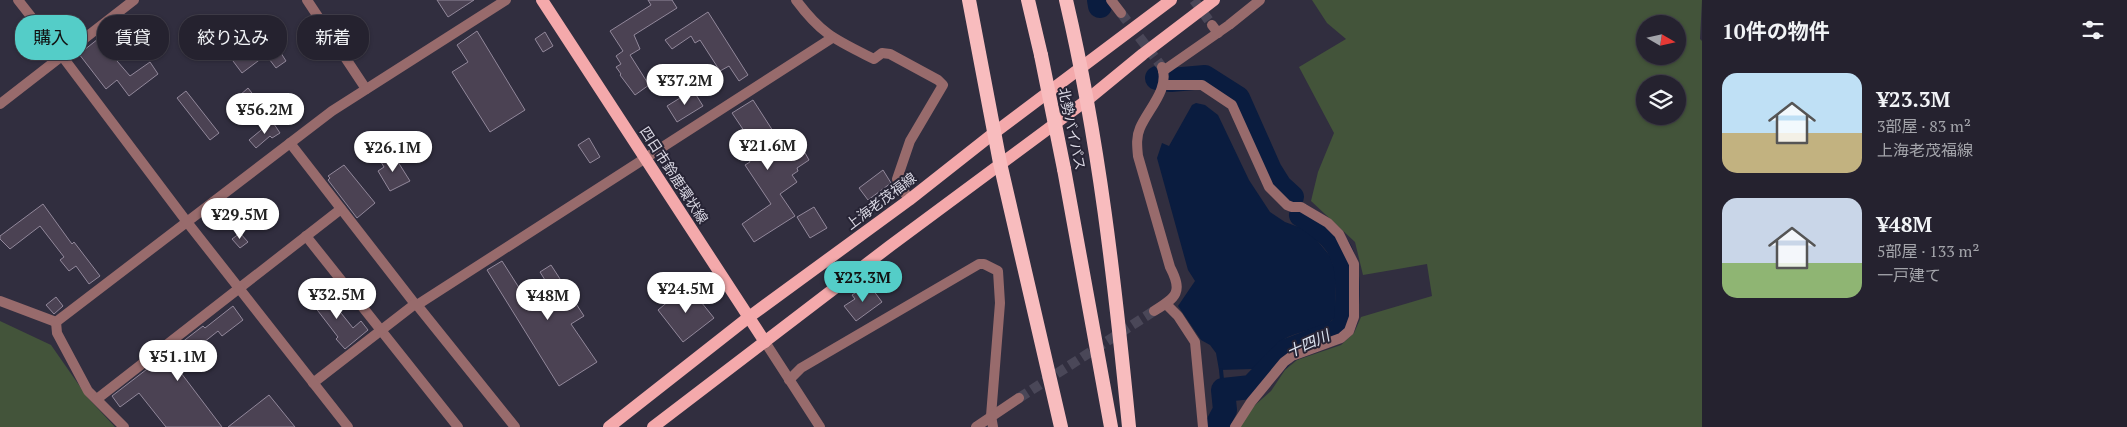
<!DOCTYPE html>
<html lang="ja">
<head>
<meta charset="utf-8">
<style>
	body { margin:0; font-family:"PT Serif","Noto Sans JP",serif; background:#312f3b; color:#f1f3f6; height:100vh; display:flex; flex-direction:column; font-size:19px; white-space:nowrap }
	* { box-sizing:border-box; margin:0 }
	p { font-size:16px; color:#a3a4aa }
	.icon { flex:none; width:28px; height:28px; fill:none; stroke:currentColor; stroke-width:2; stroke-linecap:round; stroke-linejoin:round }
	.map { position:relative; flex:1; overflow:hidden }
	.side { display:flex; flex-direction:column; background:#25222f; width:425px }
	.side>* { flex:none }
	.guide { position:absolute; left:15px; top:15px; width:475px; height:45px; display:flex; gap:10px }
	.needle { width:32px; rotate:99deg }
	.tools { position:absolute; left:1636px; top:15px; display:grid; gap:10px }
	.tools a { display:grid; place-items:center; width:50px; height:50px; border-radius:50%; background:#25222f; box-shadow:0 1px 4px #0004,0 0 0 1px #423f4b; font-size:25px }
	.price { position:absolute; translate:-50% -42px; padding:0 11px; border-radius:18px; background:#fff; color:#222; font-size:16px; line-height:32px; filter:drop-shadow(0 1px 2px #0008) }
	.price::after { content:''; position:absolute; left:50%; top:30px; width:15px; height:11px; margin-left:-8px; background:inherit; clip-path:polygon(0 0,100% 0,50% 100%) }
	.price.on { background:#54cdc8; color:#111 }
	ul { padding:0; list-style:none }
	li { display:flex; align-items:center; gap:15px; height:125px; padding:0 20px }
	li span { display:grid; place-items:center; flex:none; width:140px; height:100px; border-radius:15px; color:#555 }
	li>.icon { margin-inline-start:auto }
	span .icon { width:60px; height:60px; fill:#fffc; stroke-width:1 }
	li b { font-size:21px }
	h2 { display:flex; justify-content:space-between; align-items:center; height:60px; padding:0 20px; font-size:21px }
	.tag { padding:0 18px; border-radius:20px; background:#25222f; box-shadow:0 1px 4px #0004,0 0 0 1px #423f4b; font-size:18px; line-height:45px }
	.tag.on { background:#54cdc8; color:#111 }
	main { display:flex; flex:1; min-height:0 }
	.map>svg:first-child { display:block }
	.green { fill:#43543a; fill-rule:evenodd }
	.water { fill:#0a1c3f }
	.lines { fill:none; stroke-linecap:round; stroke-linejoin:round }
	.stream { stroke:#0a1c3f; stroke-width:4 }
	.river { stroke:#0a1c3f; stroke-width:24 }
	.building { fill:#4b4253; stroke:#92889b }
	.minor-tunnel { stroke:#4a4758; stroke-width:10; stroke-dasharray:10 5; stroke-linecap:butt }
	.minor { stroke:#986b6c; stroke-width:10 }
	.tertiary { stroke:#986b6c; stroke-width:10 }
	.primary { stroke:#f4a9ab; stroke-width:12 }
	.trunk { stroke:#f8bcbe; stroke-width:14 }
	.trunk-bridge { stroke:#f8bcbe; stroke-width:14 }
	.labels { text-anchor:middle; stroke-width:4; stroke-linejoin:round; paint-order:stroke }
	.street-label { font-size:14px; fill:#d9d7e3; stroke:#272435 }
	.water-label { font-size:15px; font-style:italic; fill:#dce4f1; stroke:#272435 }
</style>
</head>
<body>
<main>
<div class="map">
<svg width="1702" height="427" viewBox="0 0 1702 427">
	<rect width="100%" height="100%" fill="#312e3f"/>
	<g class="green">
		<path d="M1312,0h390l-2,39 2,2v386h-463l15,-21 17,-15 14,-21 12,-10 44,-15 13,-12 7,-16 71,-21 -5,-32 -64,11 -8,-33 -44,-41 7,-29 16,-39 -35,-66 47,-28 -19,-16zM1645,24h33v32h-33zM1645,84h33v32h-33z"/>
		<polygon points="0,321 51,345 88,398 115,427 0,427"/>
	</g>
	<path class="water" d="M1196,103l9,2 13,10 31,65 21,32 15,10 19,7 11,9 15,18 6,17 -1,45c-13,11 -32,12 -47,19 -14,7 -24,21 -35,32l-34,1 -3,-17 -6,-8 -9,-5 -23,-34 17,-25 -7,-11 -31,-112 5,-15 7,3 23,-41z"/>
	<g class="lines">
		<polyline class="stream" points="1221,370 1223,390"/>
		<g class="river">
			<polyline points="1099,0 1100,6"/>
			<polyline points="1157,78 1171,80 1205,77 1238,98 1270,170 1280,186 1292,197"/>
			<path d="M1216,427l9,-17 -2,-20 28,-3 35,-36 50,-19c11,-6 11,-16 11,-27 3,-47 -5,-66 -46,-90"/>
		</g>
	</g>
	<g class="building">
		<polygon points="437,0 474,0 448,17"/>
		<polygon points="648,0 672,0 677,8 634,35 640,49 630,55 649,85 635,95 620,75 621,74 616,67 621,64 616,56 623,51 610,31 651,5"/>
		<polygon points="708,12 748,75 739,81 729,66 720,71 700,40 695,43 691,36 672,49 665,40"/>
		<polygon points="477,31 525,110 490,132 452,72 468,62 457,45"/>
		<polygon points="545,32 553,46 543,52 535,39"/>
		<polygon points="269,34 286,61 276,68 266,55 242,73 233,61 263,37 264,38"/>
		<polygon points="98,39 130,76 150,62 158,74 129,96 117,80 106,89 79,54"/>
		<polygon points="248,88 259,102 250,109 239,96"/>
		<polygon points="693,90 703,106 677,122 667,106"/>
		<polygon points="186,91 219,133 210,140 177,98"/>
		<polygon points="753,100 791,159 804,151 809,160 797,168 798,171 792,175 797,182 780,194 795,216 754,242 742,224 771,204 745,165 750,162 747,156 757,150 732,113"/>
		<polygon points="272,121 280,133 272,138 270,136 256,148 249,140"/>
		<polygon points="589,138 600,157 590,163 578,145"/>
		<polygon points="393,154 410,181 390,191 378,171 384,167 381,162"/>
		<polygon points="344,165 375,203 357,218 328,180 330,178 328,176"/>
		<polygon points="883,170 891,183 868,200 859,188"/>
		<polygon points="43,204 69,240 72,244 74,242 100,276 89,284 76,266 69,271 60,260 64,257 40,226 10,249 0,239 0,236"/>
		<polygon points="814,207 827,228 810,238 797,217"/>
		<polygon points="240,233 248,242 240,248 232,239"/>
		<polygon points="502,261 523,294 545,280 540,272 551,265 584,316 571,324 597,362 559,386 487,270"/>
		<polygon points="870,286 882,302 856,321 844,306 855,299 852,295 861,289 863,292"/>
		<polygon points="689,287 714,318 683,342 658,310 670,300 668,298 676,291 680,295"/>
		<polygon points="321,288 353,328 361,321 368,330 345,349 336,339 338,337 308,298"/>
		<polygon points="56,297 63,306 54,314 46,305"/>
		<polygon points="233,306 243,320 222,336 218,331 175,365 222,427 166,427 139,393 120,407 112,396 203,326 205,328"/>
		<polygon points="269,395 295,427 228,427"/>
	</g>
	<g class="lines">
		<g class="minor-tunnel">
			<polyline points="1194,0 1212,25"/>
			<polyline points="1121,13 1162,67"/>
			<polyline points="1019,398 1154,311"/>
		</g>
		<g class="minor">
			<polyline points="307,0 366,89"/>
			<path d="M796,0c26,35 40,40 78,59l8,-6 8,1 48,26 5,5 -33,56 -13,38 12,21"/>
			<polyline points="1111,0 1121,13"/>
			<polyline points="1212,25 1218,33"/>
			<polyline points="1163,71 1229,25 1260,0"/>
			<polyline points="1163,85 1202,85 1232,105 1269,187 1287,205 1292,207 1301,207 1328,223 1339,234 1354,264 1354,317 1349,331 1341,338 1292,356 1284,362 1251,402 1235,427"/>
			<polyline points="0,104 134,0"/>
			<polyline points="290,143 415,304"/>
			<polyline points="306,236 458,427"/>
			<polyline points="0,301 56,322"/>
			<polyline points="1166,304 1178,316 1195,342 1203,427"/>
			<polyline points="417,305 515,427"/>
			<path d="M1154,311c23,-14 29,-19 16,-44l-32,-111c-1,-10 -2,-19 2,-28 8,-19 30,-39 22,-61"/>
			<polyline points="56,322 332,111 506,0"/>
			<polyline points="56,322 57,333 88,391 124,427"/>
			<polyline points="765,342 820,427"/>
			<polyline points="789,380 801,368 979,264 984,264 998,271 1000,303 991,416 993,427"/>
			<polyline points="313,383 415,304 417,305 832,38"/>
			<polyline points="97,399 341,209"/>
			<polyline points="976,427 1019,398"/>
		</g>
		<polyline class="tertiary" points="18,0 62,56 187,222 348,427"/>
		<g class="primary">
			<polyline points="542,0 765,342"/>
			<polyline points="609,427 749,317 909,200 994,133 1171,0"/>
			<polyline points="653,427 890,246 1087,100 1143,54 1214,0"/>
		</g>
		<g class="trunk">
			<polyline points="969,0 1000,163 1061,427"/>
			<polyline points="1028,0 1041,55"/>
			<path d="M1066,0c33,140 49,284 63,427"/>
			<polyline points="1064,169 1111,427"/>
		</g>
		<polyline class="trunk-bridge" points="1041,55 1064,169"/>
	</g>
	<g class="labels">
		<g class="street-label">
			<text transform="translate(1072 129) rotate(78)" y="5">北勢バイパス</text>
			<text transform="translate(674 175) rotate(57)" y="5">四日市鈴鹿環状線</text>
			<text transform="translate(881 201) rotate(-37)" y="5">上海老茂福線</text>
		</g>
		<g class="water-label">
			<text transform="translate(1308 344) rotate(-24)" y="5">十四川</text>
		</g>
	</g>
</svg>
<div class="tools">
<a><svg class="needle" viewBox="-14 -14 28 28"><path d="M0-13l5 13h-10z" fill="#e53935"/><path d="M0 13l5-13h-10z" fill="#a3a4aa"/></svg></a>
<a><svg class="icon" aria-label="layers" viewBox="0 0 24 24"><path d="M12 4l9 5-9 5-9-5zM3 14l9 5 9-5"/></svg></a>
</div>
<b class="price" style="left:685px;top:106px">¥37.2M</b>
<b class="price" style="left:265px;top:135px">¥56.2M</b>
<b class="price" style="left:768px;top:171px">¥21.6M</b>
<b class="price" style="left:393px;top:173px">¥26.1M</b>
<b class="price" style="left:240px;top:240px">¥29.5M</b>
<b class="price on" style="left:863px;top:303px">¥23.3M</b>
<b class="price" style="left:686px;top:314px">¥24.5M</b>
<b class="price" style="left:337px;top:320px">¥32.5M</b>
<b class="price" style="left:548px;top:321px">¥48M</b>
<b class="price" style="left:178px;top:382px">¥51.1M</b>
<div class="guide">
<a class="tag on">購入</a>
<a class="tag">賃貸</a>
<a class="tag">絞り込み</a>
<a class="tag">新着</a>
</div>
</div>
<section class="side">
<h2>10件の物件<svg class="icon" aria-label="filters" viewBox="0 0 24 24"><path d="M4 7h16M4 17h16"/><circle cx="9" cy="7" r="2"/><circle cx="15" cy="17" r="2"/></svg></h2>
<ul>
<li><span style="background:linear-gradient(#bfe0f5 60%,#c2b280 0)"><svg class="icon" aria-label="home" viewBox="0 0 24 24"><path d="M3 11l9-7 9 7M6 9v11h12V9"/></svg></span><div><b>¥23.3M</b><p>3部屋 · 83 m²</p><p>上海老茂福線</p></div></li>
<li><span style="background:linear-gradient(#c9d6e8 65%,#8fb573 0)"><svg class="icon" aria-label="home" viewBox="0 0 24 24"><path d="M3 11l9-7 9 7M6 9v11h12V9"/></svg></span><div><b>¥48M</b><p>5部屋 · 133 m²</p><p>一戸建て</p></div></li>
</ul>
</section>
</main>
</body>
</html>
